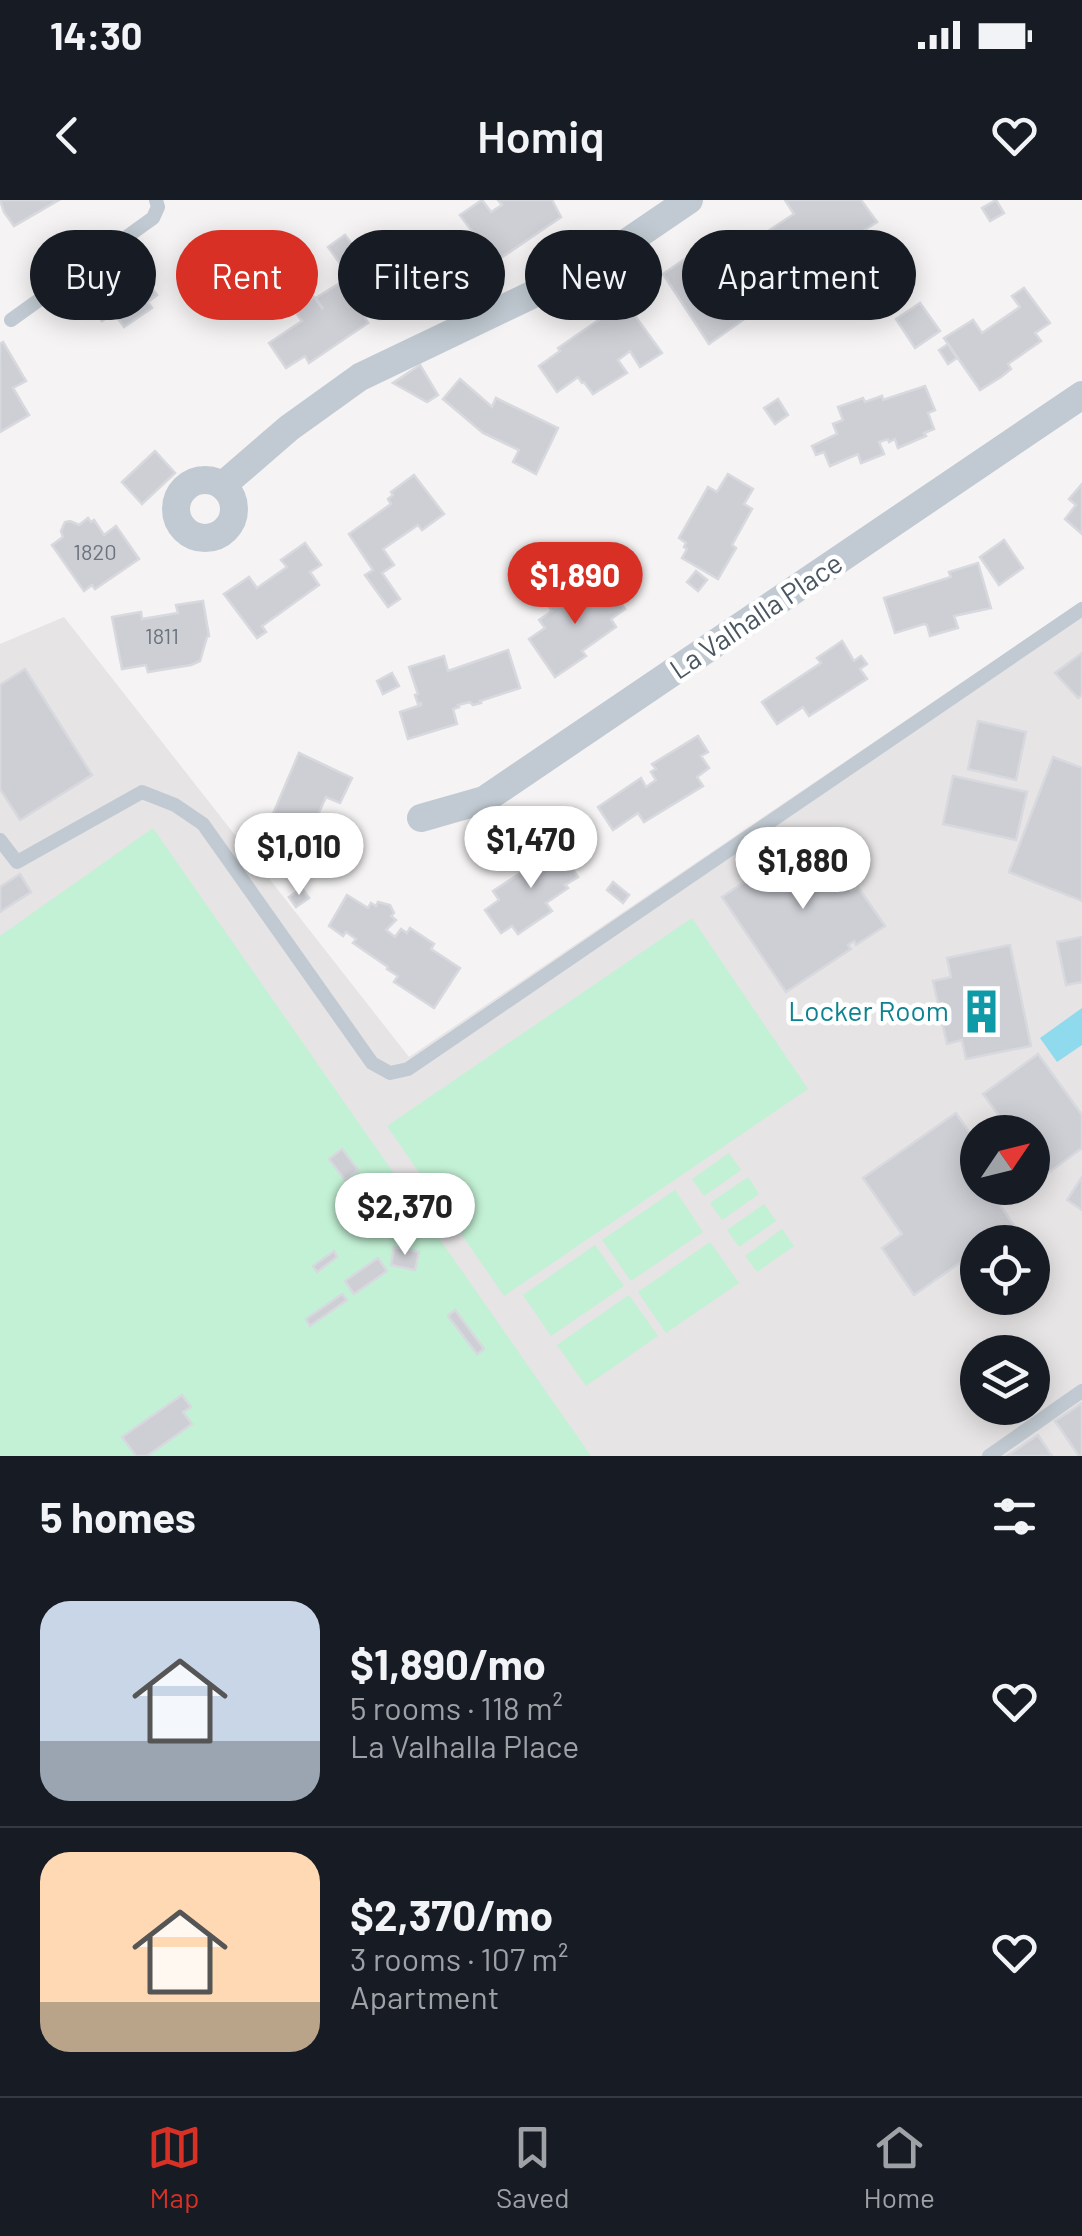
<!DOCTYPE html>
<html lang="en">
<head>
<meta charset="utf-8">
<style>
	body { margin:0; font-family:Barlow,sans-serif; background:#242831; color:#f1f3f6; height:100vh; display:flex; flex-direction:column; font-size:38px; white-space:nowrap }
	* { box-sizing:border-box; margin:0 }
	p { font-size:32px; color:#9ea1a6 }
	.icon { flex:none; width:55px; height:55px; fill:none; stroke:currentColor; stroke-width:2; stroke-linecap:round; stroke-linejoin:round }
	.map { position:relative; height:1256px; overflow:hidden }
	.panel { display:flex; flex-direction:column; background:#171b24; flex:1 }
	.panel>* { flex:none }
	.banner { position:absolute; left:30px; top:30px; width:1022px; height:90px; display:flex; gap:20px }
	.needle { width:65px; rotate:55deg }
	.controls { position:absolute; left:960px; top:915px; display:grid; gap:20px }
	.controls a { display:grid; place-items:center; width:90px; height:90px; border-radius:50%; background:#171b24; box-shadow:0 5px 25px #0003; font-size:50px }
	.price { position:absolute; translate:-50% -85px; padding:0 22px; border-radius:35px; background:#fff; color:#222; font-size:32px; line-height:65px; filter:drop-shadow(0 2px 5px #0008) }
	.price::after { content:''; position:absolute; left:50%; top:60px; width:30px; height:22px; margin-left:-15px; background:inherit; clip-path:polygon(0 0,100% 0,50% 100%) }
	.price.selected { background:#d93025; color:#fff }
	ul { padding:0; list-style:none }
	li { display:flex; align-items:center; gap:30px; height:250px; padding:0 40px }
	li+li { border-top:2px solid #363941 }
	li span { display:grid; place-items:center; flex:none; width:280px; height:200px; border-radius:30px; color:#555 }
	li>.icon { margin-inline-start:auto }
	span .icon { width:120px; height:120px; fill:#fffc; stroke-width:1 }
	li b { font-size:42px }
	h2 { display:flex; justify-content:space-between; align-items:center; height:120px; padding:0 40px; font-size:42px }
	.tag { padding:0 35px; border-radius:45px; background:#171b24; box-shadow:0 5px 25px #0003; font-size:35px; line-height:90px }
	.tag.selected { background:#d93025; color:#fff }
	.status { display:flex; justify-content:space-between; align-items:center; height:70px; padding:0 50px; background:#171b24; direction:ltr }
	.status svg { height:28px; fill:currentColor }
	header { display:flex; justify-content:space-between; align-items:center; height:130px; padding:0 40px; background:#171b24; font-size:45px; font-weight:600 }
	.tabs { display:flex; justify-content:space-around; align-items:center; height:140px; border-top:2px solid #363941; background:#171b24; font-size:28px; color:#9ea1a6 }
	.tabs a { display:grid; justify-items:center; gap:5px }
	.tabs .selected { color:#d93025 }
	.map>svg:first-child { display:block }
	.education { fill:#e6e4e5; fill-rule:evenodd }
	.green { fill:#c3f1d5 }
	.water { fill:#90daee }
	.building { fill:#cdcfd5; stroke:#d7d9de; stroke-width:2.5 }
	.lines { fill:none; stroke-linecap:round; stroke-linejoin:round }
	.service { stroke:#c1cad2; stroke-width:14 }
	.minor { stroke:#c1cad2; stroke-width:28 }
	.labels { text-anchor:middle; stroke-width:9; stroke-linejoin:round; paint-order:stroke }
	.number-label { font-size:22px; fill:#6b747e }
	.street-label { font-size:28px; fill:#4a5661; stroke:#fff }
	.culture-label { font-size:28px; fill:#0d838f; stroke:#fff; text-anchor:end }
</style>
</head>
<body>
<div class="status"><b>14:30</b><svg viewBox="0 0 49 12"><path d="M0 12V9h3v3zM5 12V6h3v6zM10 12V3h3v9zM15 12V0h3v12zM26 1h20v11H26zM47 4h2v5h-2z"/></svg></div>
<header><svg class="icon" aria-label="back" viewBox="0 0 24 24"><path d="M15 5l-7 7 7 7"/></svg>Homiq<svg class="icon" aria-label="heart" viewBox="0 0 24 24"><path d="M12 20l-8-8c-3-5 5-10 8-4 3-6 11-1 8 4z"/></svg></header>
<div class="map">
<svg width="1082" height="1256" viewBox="0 0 1082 1256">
	<rect width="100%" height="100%" fill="#f5f3f3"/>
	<path class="education" d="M1082,401v855h-1082v-812l64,-27 345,440zM978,932h54v56h-54zM978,1042h54v56h-54zM978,1152h54v56h-54z"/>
	<g class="green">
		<polygon points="153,628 591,1256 0,1256 0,736"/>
		<polygon points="692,718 808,889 504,1096 387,926"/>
		<polygon points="729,953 741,970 704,996 692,979"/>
		<polygon points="748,977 759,994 722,1020 710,1003"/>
		<polygon points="675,990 703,1032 631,1081 602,1040"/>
		<polygon points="764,1004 776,1021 739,1047 727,1030"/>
		<polygon points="782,1029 794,1046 757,1072 745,1056"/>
		<polygon points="710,1042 739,1083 666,1133 638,1092"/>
		<polygon points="595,1045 624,1086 551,1136 523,1095"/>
		<polygon points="629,1095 658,1136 586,1186 557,1145"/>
	</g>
	<polygon class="water" points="1082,808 1082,845 1057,862 1040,838"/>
	<g class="building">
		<polygon points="0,0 59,0 14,26 4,12"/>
		<polygon points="482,0 491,12 502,5 498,0 552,0 561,17 495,62 460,15"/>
		<polygon points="785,0 861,0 877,22 820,59 808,41 783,58 781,55 775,60 768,49 774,46 765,33 794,14"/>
		<polygon points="996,0 1004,13 990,21 982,8"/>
		<polygon points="447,33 467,72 392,113 376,80 396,70 387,53 420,37 424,45"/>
		<polygon points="345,35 361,57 344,69 328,47"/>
		<polygon points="123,57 138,79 143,75 157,95 148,102 152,108 124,127 114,113 102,121 79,89"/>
		<polygon points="685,59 702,86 736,63 741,69 748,65 752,72 756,70 768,88 757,95 764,105 709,144 663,74"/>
		<polygon points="340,83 346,93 349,90 352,93 357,89 373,112 365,118 368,123 309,163 305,156 286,168 269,143 302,121 294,110 314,97 323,109 316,98"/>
		<polygon points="371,86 390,112 380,119 361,94"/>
		<polygon points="1024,88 1050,123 1035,133 1041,141 1008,164 1011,169 1001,177 980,190 944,138 973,120 982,133 1020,107 1012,96"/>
		<polygon points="625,102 662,153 640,167 630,151 618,160 627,173 593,194 584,182 582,183 578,177 557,192 539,166 560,151 558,148"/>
		<polygon points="920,103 940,131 915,148 896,119"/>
		<polygon points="3,142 26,181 13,188 29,215 0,232 0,144"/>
		<polygon points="948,144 957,158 948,164 939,150"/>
		<polygon points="420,165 438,195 427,202 393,183"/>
		<polygon points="460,179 492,207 496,198 558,228 536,274 513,262 519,250 483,233 443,199"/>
		<polygon points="925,186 935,210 928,213 934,229 924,233 926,236 898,248 895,239 889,242 888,239 879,242 884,254 861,263 858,254 830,266 824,252 816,255 812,246 837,234 833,224 843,220 838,207 863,198 865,202 882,196 883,200"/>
		<polygon points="778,199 788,215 775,224 764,208"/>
		<polygon points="155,251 175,273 142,304 122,282"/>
		<polygon points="728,274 753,289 744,304 752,309 732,345 736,348 718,379 682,358 687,349 684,347 686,343 679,338 708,287 717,292"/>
		<polygon points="414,275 444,314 422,330 418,325 383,349 394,365 382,373 400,399 388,407 365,375 373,370 349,334 391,304 388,299 393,295 391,292"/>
		<polygon points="1082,284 1082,334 1065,319 1076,305 1069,299"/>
		<polygon points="88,318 91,322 94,320 104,335 116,326 139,359 95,389 92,385 84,391 52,345 63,337 61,331 65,322 70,321 79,325"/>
		<polygon points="1004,340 1023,368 999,385 980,357"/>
		<polygon points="305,343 321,365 310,372 319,385 262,426 266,432 257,438 224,394 249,377 257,388 287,367 281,360"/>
		<polygon points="978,363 991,408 954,416 958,428 930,436 927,425 924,424 895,433 884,398 951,377 949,372"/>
		<polygon points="696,371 707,380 698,391 687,382"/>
		<polygon points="608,385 625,409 611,419 616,427 582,451 586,456 555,477 529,439 545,428 539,420 552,411 547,404 565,392 570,399 585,390 590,397"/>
		<polygon points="203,401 209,436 207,437 200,461 191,465 148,472 146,465 122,469 112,417 141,412 142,419 178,413 176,405"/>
		<polygon points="842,441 854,461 861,456 867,464 860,469 867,479 809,516 803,507 777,524 762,502 821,463 817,458"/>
		<polygon points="508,450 520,488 480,501 481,503 473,505 470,502 458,505 459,507 453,509 457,524 408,539 400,512 421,505 421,503 418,504 415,495 418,494 409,467 444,456 448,471"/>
		<polygon points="1082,453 1082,495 1078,498 1055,473"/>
		<polygon points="25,469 92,575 20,620 0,589 0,485"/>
		<polygon points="392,473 399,486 383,494 377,481"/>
		<polygon points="978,521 1026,532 1016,580 968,569"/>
		<polygon points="698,536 708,552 701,556 709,568 697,577 703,586 644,622 638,613 613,630 598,607 641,578 646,587 656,580 651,572 656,569 652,564"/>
		<polygon points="299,553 352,578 340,603 326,597 305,643 295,638 287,654 261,642"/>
		<polygon points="1053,557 1082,568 1082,701 1009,672"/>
		<polygon points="953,576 1027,592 1016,640 943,624"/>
		<polygon points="821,631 847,670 840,674 851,691 858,687 885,726 856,745 854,741 848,745 851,749 786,792 722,697 787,653 791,658 797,654 794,649"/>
		<polygon points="551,644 560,658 564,656 578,677 565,685 568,688 546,703 552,711 518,734 512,726 501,733 485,710 499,700 493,691 528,668 524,662"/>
		<polygon points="20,674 31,692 0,712 0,687"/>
		<polygon points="613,682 629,695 623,703 607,690"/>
		<polygon points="302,688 309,698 296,707 289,697"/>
		<polygon points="347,695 368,708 371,703 376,706 378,702 390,705 394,713 391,716 396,720 386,730 395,737 401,729 407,733 410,728 434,744 431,749 460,768 434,808 394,782 398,776 387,769 388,767 353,743 356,739 346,732 343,736 329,726"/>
		<polygon points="1082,737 1082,782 1066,785 1057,742"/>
		<polygon points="1010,745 1031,846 966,859 962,840 947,844 933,781 951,777 947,758"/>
		<polygon points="1038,854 1082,915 1082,948 1043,977 1032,962 1032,932 1011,932 983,894"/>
		<polygon points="956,913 978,945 978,988 1007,988 1012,995 999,1004 1023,1038 1017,1042 978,1042 978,1065 971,1055 914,1095 882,1048 902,1034 863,978"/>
		<polygon points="342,949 358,970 345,980 329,959"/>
		<polygon points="1082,977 1082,1010 1067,1000"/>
		<polygon points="394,1047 419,1052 415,1070 391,1065"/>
		<polygon points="334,1051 337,1057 317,1072 313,1066"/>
		<polygon points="378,1058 387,1071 354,1094 345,1081"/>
		<polygon points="342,1094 347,1100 310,1126 306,1119"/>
		<polygon points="455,1110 484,1149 477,1154 448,1116"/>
		<polygon points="182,1195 191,1207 183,1212 192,1224 147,1256 136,1256 122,1237"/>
		<polygon points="1082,1203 1082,1256 1079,1256 1055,1221"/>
		<polygon points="1038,1235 1052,1256 1007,1256"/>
	</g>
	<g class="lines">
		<g class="service">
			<polyline points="11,120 153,18 158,7 156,0"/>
			<polyline points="0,640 17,662 142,592 175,605 203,624 372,863 390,873 408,869 1082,409"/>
			<polyline points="989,1256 1082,1191"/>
		</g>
		<g class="minor">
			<circle cx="205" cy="309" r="29"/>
			<polyline points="223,285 289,228 360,177 592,66 689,0"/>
			<polyline points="421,618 484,600 1082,195"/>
		</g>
	</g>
	<defs>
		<symbol id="building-bare" viewBox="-9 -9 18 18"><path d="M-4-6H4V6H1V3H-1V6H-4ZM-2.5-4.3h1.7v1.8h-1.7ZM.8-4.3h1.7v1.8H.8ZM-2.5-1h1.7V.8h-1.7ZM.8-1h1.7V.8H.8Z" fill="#0f9aa8" stroke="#fff" stroke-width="2.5" paint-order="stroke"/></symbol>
	</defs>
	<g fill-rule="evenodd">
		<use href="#building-bare" x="950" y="780" width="63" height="63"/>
	</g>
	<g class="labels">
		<g class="number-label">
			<text x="95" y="360">1820</text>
			<text x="162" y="444">1811</text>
		</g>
		<g class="street-label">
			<text transform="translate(756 416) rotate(-34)" y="10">La Valhalla Place</text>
		</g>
		<g class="culture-label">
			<text x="949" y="821">Locker Room</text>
		</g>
	</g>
</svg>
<div class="controls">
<a><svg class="needle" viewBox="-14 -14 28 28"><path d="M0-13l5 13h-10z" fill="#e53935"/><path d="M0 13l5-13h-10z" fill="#9ea1a6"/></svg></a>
<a><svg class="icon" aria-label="locate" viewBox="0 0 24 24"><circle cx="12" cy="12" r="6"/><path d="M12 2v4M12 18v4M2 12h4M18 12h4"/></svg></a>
<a><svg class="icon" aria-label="layers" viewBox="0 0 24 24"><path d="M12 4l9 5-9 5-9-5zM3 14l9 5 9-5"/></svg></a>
</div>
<b class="price selected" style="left:575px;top:427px">$1,890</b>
<b class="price" style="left:531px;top:691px">$1,470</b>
<b class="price" style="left:299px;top:698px">$1,010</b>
<b class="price" style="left:803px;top:712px">$1,880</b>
<b class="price" style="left:405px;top:1058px">$2,370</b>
<div class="banner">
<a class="tag">Buy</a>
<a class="tag selected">Rent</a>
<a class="tag">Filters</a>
<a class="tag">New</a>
<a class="tag">Apartment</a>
</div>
</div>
<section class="panel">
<h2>5 homes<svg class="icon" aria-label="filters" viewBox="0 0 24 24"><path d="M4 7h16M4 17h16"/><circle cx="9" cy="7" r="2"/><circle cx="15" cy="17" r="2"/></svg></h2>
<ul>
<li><span style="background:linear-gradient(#c9d6e8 70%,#9aa5b1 0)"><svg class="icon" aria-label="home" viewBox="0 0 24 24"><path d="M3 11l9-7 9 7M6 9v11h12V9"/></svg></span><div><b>$1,890/mo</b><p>5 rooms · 118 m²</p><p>La Valhalla Place</p></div><svg class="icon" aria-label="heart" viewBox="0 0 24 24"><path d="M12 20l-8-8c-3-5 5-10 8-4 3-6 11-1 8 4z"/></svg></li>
<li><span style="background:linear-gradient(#ffd9b3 75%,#b9a48a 0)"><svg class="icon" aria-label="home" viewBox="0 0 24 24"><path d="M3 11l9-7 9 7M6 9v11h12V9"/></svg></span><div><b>$2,370/mo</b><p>3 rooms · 107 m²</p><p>Apartment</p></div><svg class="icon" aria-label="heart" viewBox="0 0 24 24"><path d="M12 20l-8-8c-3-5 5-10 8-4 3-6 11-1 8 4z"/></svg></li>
</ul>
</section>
<nav class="tabs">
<a class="selected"><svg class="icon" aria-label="map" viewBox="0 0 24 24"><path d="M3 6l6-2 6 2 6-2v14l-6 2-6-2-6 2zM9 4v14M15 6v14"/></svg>Map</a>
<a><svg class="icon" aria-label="saved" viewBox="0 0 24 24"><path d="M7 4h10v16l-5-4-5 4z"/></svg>Saved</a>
<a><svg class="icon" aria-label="home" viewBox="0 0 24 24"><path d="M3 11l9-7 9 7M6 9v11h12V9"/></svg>Home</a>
</nav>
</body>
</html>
